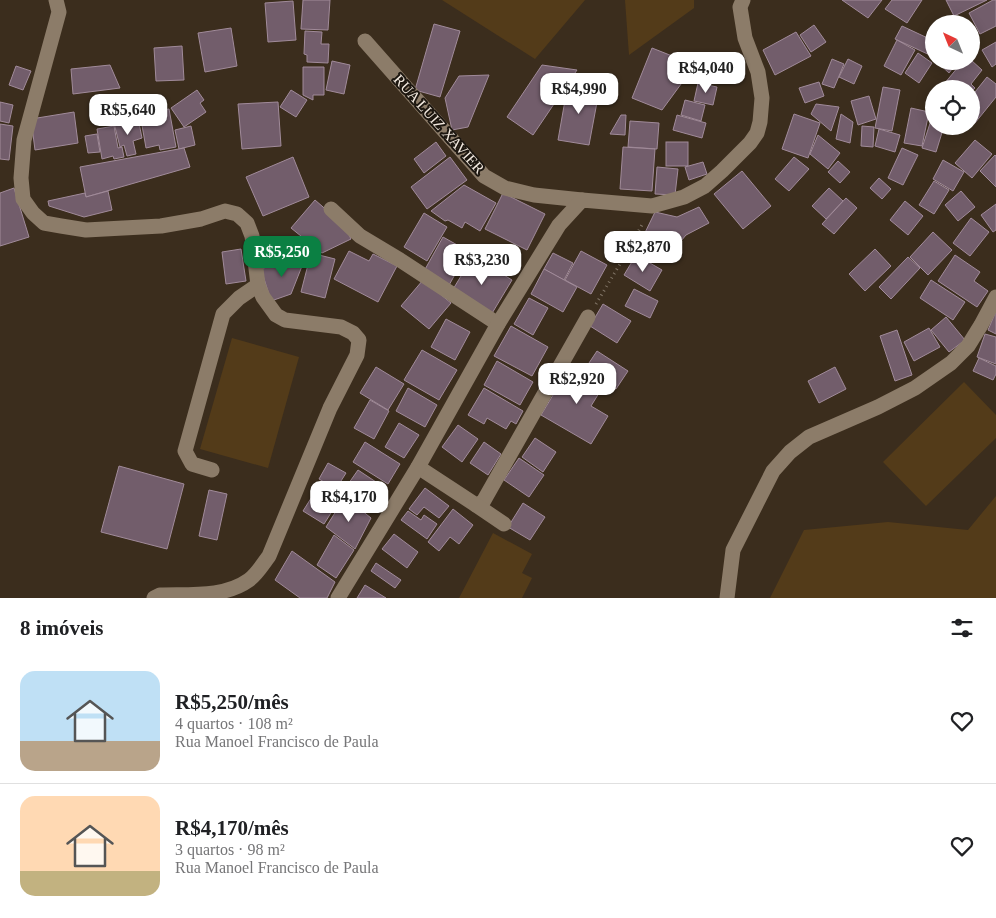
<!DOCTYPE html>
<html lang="pt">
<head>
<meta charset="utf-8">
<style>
	body { margin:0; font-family:"Times New Roman",serif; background:#f2f2f2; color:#202124; height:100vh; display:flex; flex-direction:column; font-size:19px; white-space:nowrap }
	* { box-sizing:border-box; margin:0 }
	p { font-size:16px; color:#757577 }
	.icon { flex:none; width:28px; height:28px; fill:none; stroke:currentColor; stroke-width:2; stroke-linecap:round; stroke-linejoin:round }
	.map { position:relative; height:598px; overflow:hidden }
	.details { display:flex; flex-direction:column; background:#fff; flex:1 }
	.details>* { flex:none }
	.needle { width:32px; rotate:317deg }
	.fabs { position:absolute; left:925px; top:15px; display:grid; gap:10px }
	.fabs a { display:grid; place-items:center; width:55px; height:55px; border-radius:50%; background:#fff; box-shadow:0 2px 12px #0003; font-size:25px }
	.price { position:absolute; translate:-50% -42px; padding:0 11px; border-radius:10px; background:#fff; color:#222; font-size:16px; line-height:32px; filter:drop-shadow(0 1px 2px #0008) }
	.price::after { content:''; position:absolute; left:50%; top:30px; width:15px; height:11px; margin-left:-8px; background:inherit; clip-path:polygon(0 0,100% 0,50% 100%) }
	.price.current { background:#0b8043; color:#fff }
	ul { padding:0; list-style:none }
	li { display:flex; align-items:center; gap:15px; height:125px; padding:0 20px }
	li+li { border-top:1px solid #e0e0e0 }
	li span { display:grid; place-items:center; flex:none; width:140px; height:100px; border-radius:15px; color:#555 }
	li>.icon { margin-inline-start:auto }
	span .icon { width:60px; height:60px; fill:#fffc; stroke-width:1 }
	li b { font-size:21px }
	h2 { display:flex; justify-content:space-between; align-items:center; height:60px; padding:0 20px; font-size:21px }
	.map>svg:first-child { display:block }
	.green { fill:#533b19 }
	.building { fill:#725d6b; stroke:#a18b9a }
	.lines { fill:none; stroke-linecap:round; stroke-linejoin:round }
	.path { stroke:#827668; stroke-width:3; stroke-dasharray:1 4; stroke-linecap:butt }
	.minor { stroke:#8c7c69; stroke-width:15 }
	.labels { text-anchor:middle; stroke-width:4; stroke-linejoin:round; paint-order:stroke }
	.street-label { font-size:15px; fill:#f2e9df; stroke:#1d1710 }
</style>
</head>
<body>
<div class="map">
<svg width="996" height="598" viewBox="0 0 996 598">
	<rect width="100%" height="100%" fill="#3b2d1d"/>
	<g class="green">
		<polygon points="442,0 585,0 535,59"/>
		<polygon points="625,0 694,0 694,8 629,55"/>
		<polygon points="232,338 299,357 268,468 200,449"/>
		<polygon points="964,382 996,415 996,438 926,506 883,462"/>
		<polygon points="996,496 996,598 770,598 804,530 888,522 968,530"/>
		<polygon points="493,533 532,554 522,573 532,578 522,598 459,598"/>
	</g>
	<g class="building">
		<polygon points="303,0 330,0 328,30 301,29"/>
		<polygon points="842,0 882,0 868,18"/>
		<polygon points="892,0 922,0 907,23 885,9"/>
		<polygon points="946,0 987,0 954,16"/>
		<polygon points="993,0 996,0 996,26 980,34 969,13"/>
		<polygon points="293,1 296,40 268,42 265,3"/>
		<polygon points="434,24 460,31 440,97 415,90"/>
		<polygon points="814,25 826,42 811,52 800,35"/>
		<polygon points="902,26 934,41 934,53 932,56 895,39"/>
		<polygon points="231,28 237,66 205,72 198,33"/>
		<polygon points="305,31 322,32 321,44 329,44 328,63 307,62 307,55 304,54"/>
		<polygon points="796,32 811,56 775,75 763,50"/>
		<polygon points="897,40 915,50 901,75 884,66"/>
		<polygon points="996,42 996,64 992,67 982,50"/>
		<polygon points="182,46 184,80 156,81 154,48"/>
		<polygon points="652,48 695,65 662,110 632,98"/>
		<polygon points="918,53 932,63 919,83 905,73"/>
		<polygon points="832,59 844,64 834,88 822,84"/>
		<polygon points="848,59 862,66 854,84 839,77"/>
		<polygon points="971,60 982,70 971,84 975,88 971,92 971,89 940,89 963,61"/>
		<polygon points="332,61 350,65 344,94 326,90"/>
		<polygon points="936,61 958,61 949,73"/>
		<polygon points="110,65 120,88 73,94 71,69"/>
		<polygon points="542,65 577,70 533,135 507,117"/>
		<polygon points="16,66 31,71 23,90 9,85"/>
		<polygon points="303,67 324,67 324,95 313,95 313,100 303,95"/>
		<polygon points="489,75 468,127 452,130 445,98 459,76"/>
		<polygon points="987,77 996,84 996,97 975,123 971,120 971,97"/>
		<polygon points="819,82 824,96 805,103 799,88"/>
		<polygon points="698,83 717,87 713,105 694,101"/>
		<polygon points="600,86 589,145 558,140 567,89"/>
		<polygon points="883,87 900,90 892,131 875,128"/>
		<polygon points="197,90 204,100 200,103 206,112 184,127 171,108"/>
		<polygon points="291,90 307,100 296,117 280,107"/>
		<polygon points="869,96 876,119 858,125 851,101"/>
		<polygon points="685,100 705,105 701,121 681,115"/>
		<polygon points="0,102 13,105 9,123 0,121"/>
		<polygon points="278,102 281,146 242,149 238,104"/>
		<polygon points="816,104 839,107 831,131 811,114"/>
		<polygon points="911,108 929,112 922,146 904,143"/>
		<polygon points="169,109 176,147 160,150 159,145 146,148 140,114"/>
		<polygon points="934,111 934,126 944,126 936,152 922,148"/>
		<polygon points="74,112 78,143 35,150 31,119"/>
		<polygon points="794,114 820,123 808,158 782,149"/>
		<polygon points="841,114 853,122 850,143 836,139"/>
		<polygon points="621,115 626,115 625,135 610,134"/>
		<polygon points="677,115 706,123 702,138 673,130"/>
		<polygon points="128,119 130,126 139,123 142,138 133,141 136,154 127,156 124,145 120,147 114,123"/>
		<polygon points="630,121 659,123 657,149 628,147"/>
		<polygon points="0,124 13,126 9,160 0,159"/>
		<polygon points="114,126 118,148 122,147 124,157 114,159 113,156 102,159 97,129"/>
		<polygon points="191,126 195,145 179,149 175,130"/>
		<polygon points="862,126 874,127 873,147 861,146"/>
		<polygon points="879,129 900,135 895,152 875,146"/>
		<polygon points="97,134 100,152 88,153 85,136"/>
		<polygon points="818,135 840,153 828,169 810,154"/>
		<polygon points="975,140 992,154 972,178 955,163"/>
		<polygon points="436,142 446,156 424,173 414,159"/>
		<rect x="666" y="142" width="22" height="24"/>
		<polygon points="623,147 655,149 652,191 620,189"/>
		<polygon points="184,148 190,167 86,197 80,167"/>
		<polygon points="902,148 918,155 903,185 888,178"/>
		<polygon points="995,155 996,156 996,187 980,171"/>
		<polygon points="293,157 309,197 263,216 246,177"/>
		<polygon points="450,157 467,180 427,209 411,187"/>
		<polygon points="794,157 809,169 789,191 775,179"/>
		<polygon points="943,160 964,172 953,191 933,179"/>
		<polygon points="838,161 850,172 840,183 828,172"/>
		<polygon points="703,162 707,174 689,180 685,167"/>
		<polygon points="657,167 678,169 675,195 655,194"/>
		<polygon points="742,171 771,206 743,229 714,194"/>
		<polygon points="879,178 891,189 882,199 870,188"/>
		<polygon points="934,181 949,190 934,214 919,205"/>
		<polygon points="464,185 496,203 480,231 465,222 462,228 448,220 445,221 431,211"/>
		<polygon points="14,188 29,237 0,246 0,193"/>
		<polygon points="829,188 843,201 826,219 812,206"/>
		<polygon points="108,191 112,210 84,217 49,206 48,201 85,193 86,197"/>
		<polygon points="961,191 975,207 958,221 945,205"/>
		<polygon points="503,193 545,214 527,250 485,229"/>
		<polygon points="846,198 857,208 834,234 822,224"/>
		<polygon points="315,200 345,226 351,239 322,253 291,228"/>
		<polygon points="905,201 923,216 908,235 890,220"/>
		<polygon points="996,204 996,230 993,232 981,215"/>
		<polygon points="699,207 709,223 686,235 665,260 639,245 655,212 677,217"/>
		<polygon points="424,213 447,227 427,261 404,247"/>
		<polygon points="971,218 989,232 970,256 953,243"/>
		<polygon points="933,232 952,250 928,275 910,257"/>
		<polygon points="443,237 468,251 448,287 423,273"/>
		<polygon points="241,249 246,281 226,284 222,252"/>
		<polygon points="875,249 891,266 865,291 849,274"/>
		<polygon points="349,251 369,261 373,254 397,266 378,302 334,279"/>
		<polygon points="581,251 607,265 591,294 565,280"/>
		<polygon points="311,253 335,259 325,298 301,292"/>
		<polygon points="553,253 573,263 564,280 544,269"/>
		<polygon points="636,255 662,270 650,291 624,275"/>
		<polygon points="955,255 980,272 974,281 988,291 977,307 938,281"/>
		<polygon points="473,256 512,280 491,315 452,291"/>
		<polygon points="908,257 920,268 891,299 879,287"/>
		<polygon points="304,261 291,294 271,301 261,269 281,262"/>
		<polygon points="544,269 577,287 563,312 531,294"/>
		<polygon points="423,280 451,303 429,329 401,306"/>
		<polygon points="931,280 965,302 953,320 920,298"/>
		<polygon points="634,289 658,301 650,318 625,306"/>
		<polygon points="529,298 548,308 533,335 514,324"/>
		<polygon points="603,304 631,321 617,343 590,326"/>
		<polygon points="996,311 996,334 988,330"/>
		<polygon points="946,317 965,340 949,352 931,330"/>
		<polygon points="446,319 470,332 455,360 431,347"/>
		<polygon points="511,326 548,347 532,376 494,356"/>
		<polygon points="929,328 940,347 914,361 904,342"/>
		<polygon points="897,330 912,375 895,381 880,336"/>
		<polygon points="985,334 996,337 996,364 977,357"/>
		<polygon points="422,350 457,370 439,400 404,380"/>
		<polygon points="597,351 628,371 616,389 585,369"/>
		<polygon points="979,358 996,366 996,374 993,380 973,371"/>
		<polygon points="497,361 533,382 520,405 484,385"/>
		<polygon points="571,365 604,385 591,406 608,416 591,444 541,415"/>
		<polygon points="376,367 404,384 388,410 360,393"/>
		<polygon points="835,367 846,389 819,403 808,381"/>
		<polygon points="408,388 437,405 425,427 396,411"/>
		<polygon points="484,388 523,411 516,424 511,421 506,429 487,418 484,424 468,415"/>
		<polygon points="370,400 389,411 374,439 354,428"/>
		<polygon points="399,423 419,435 404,458 385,447"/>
		<polygon points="458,425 478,439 462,462 442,447"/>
		<polygon points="535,438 556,452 543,472 522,457"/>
		<polygon points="365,442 400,464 388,484 353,462"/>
		<polygon points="484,442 501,454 488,475 470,463"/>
		<polygon points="519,458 544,475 529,497 504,480"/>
		<polygon points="328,463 346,473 336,489 319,479"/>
		<polygon points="119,466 184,484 167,549 101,532"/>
		<polygon points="358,470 388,490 374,511 344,490"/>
		<polygon points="320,484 341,497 324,524 303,511"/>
		<polygon points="425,488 449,506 439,518 424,507 417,515 409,509"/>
		<polygon points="209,490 227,494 217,540 199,536"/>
		<polygon points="345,497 371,518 355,549 326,527"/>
		<polygon points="523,503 545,517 530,540 508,527"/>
		<polygon points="453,509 473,525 459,544 450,537 439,551 428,542"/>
		<polygon points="408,511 421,520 424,515 437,524 427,539 401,520"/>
		<polygon points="394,534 418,552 407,568 382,549"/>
		<polygon points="334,535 354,550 336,578 317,565"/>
		<polygon points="292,551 335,582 327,598 300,598 275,580"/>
		<polygon points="376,563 401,580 395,588 371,571"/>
		<polygon points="365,585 386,598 357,598"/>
	</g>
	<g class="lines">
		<polyline class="path" points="596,304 620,264 643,223"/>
		<g class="minor">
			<path d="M56,0l3,12 -35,128 -3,38 2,21 10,14 11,10 17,3 25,4 75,-4 40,-7 24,-8 12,3 10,9 5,13 6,49 5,12 13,18 9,5 56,7 12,6 6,7 -2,15 -27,53 -61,148c-6,8 -12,18 -20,24 -25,18 -60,14 -89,15l-6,3"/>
			<polyline points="365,41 484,176 505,188 534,195 582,200"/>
			<polyline points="331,209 360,236 400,260 498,324"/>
			<polyline points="418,467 476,505 483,502 588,317"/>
			<polyline points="212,470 192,464 185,451 223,314 239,298 258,285"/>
			<polyline points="476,505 504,524"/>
			<polyline points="338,598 418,467 498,324 559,225 582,200 652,206 684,197 705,186 722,171 750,143 757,133 760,122 762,98 758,72 745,38 740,7 743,0"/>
			<polyline points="727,598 733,550 773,471 790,452 809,437 878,407 915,388 951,363 968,346 981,325 996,297"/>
		</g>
	</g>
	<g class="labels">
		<g class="street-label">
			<text transform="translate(439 124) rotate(48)" y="5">RUA LUIZ XAVIER</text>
		</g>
	</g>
</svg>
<div class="fabs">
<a><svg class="needle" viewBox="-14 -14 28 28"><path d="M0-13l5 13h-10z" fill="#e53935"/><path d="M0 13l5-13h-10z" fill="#757577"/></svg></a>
<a><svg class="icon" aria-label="locate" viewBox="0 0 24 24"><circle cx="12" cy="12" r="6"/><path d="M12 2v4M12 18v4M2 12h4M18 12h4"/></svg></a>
</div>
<b class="price" style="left:706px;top:94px">R$4,040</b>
<b class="price" style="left:579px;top:115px">R$4,990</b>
<b class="price" style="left:128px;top:136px">R$5,640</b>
<b class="price" style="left:643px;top:273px">R$2,870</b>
<b class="price current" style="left:282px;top:278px">R$5,250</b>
<b class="price" style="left:482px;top:286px">R$3,230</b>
<b class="price" style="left:577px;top:405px">R$2,920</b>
<b class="price" style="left:349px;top:523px">R$4,170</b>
</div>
<section class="details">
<h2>8 imóveis<svg class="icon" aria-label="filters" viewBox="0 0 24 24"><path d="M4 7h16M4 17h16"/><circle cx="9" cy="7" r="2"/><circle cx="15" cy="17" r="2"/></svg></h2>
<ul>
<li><span style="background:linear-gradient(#bfe0f5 70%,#b9a48a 0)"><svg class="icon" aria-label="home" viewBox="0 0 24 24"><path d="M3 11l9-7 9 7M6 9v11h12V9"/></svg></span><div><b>R$5,250/mês</b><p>4 quartos · 108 m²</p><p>Rua Manoel Francisco de Paula</p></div><svg class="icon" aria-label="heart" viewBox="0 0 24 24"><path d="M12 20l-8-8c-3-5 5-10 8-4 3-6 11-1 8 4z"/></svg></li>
<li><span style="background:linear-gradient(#ffd9b3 75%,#c2b280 0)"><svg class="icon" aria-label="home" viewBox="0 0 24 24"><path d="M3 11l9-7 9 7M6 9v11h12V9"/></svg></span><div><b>R$4,170/mês</b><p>3 quartos · 98 m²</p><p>Rua Manoel Francisco de Paula</p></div><svg class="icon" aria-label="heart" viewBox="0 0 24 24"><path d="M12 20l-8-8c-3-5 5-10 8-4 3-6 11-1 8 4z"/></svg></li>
</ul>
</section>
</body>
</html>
